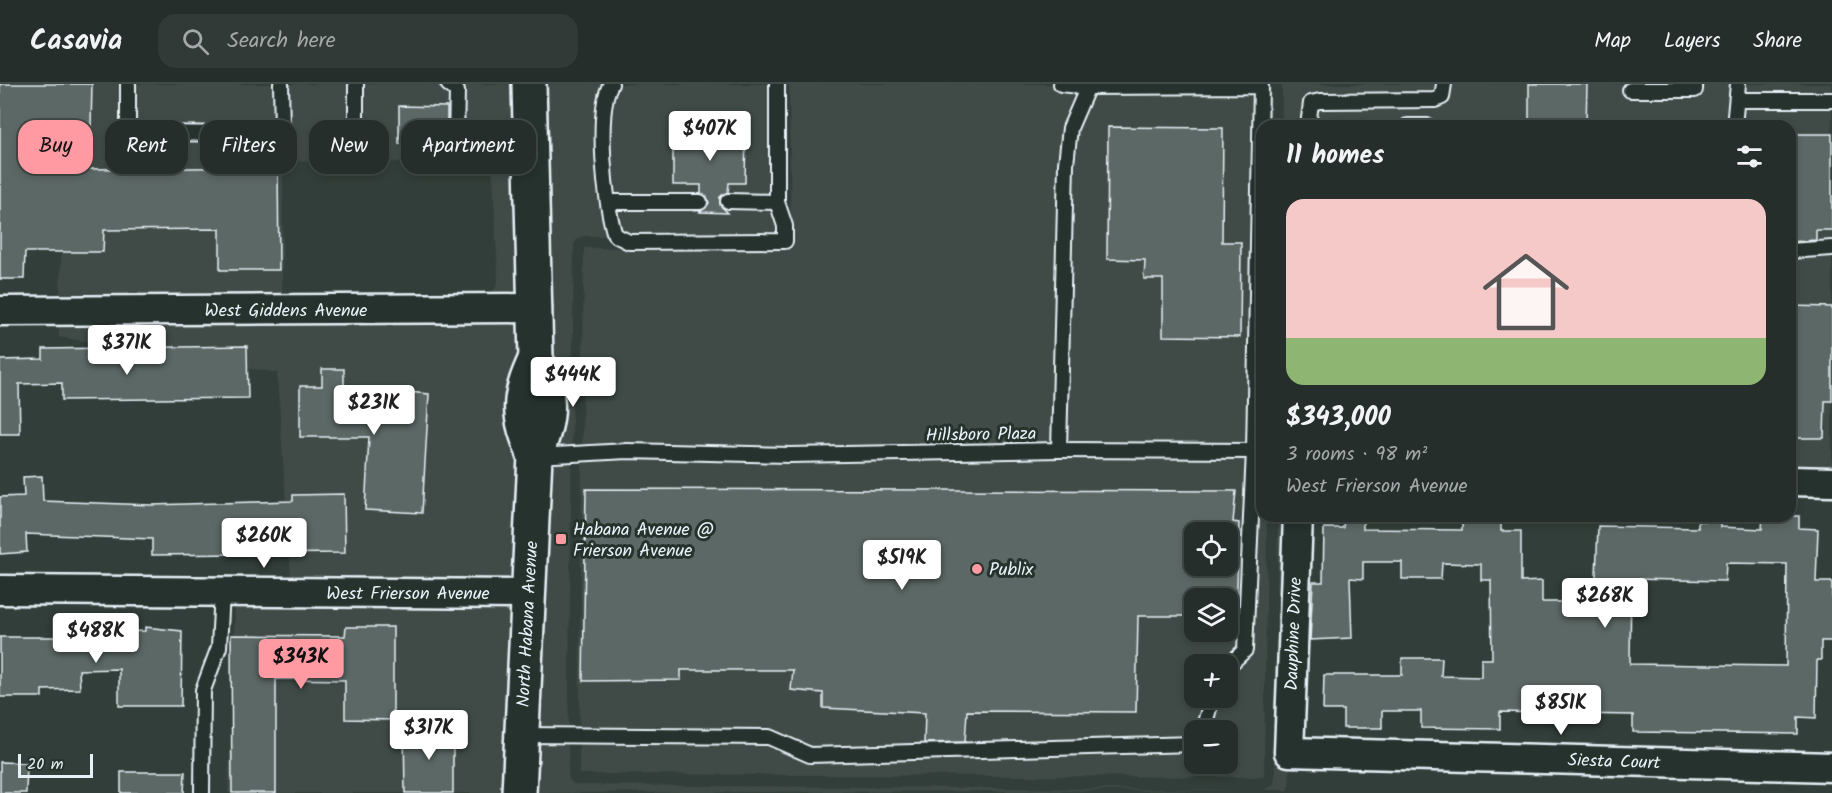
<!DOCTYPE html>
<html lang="en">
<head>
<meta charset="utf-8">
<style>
	body { margin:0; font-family:Kalam,sans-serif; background:#323a37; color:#f1f3f6; height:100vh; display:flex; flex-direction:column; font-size:22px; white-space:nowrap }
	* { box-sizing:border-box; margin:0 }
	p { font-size:20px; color:#a4a8a9 }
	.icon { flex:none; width:33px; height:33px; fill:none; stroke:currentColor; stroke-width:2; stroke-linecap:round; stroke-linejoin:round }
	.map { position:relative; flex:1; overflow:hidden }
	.details { position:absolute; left:1256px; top:36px; width:540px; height:402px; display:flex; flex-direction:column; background:#262e2b; border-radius:18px; box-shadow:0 3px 9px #0003,0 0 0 2px #424a47 }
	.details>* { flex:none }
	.banner { position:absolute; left:18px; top:36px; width:570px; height:54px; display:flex; gap:12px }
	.buttons { position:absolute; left:1184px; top:438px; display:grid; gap:12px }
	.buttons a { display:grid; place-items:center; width:54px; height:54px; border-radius:12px; background:#262e2b; box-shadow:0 3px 9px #0003,0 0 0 2px #424a47; font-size:30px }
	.scale { position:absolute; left:18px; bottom:15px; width:75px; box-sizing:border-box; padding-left:6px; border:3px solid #e8f1f8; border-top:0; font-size:16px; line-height:21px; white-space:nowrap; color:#e8f1f8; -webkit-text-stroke:4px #26332d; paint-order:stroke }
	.price { position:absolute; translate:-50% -51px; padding:0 14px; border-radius:6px; background:#fff; color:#222; font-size:20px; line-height:39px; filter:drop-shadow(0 2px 3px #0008) }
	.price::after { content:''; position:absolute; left:50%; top:36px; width:18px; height:14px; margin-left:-9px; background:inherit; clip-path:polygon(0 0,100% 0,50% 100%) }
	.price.current { background:#ff9aa2; color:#111 }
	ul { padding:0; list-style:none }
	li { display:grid; align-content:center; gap:12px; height:318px; padding:0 30px }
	li span { display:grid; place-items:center; height:186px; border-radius:18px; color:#555 }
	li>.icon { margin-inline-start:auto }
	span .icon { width:108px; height:108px; fill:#fffc; stroke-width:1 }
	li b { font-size:26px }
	h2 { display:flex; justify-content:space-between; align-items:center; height:72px; padding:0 30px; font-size:26px }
	.tag { padding:0 21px; border-radius:18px; background:#262e2b; box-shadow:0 3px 9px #0003,0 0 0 2px #424a47; font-size:21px; line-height:54px }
	.tag.current { background:#ff9aa2; color:#111 }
	header { display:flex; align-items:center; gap:36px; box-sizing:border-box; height:84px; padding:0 30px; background:#262e2b; border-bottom:2px solid #424a47 }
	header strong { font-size:28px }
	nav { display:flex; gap:33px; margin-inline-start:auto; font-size:21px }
	.search { width:420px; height:54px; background:#323a37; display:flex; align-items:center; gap:15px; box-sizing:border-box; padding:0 21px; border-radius:18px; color:#a4a8a9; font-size:22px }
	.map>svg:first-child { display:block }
	.built { fill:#3f4b46; fill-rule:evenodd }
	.building { fill:#5c6865; stroke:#e8f1f8; stroke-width:1.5; fill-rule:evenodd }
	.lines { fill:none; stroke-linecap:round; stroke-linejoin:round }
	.service-casing { stroke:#e8f1f8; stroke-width:18 }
	.minor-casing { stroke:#e8f1f8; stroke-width:33 }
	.tertiary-casing { stroke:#e8f1f8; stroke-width:38 }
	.service { stroke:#26332d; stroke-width:14 }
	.minor { stroke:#26332d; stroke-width:28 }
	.tertiary { stroke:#26332d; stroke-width:33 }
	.poi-dot { fill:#ff9aa2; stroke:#26332d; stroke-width:2 }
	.labels { text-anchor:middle; stroke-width:6; stroke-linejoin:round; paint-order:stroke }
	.street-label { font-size:18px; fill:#e8f1f8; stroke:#26332d }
	.poi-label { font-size:18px; fill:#e8f1f8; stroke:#26332d; text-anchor:start }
</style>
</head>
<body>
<header>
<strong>Casavia</strong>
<div class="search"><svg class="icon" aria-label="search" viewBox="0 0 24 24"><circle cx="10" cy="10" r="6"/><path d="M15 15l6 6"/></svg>Search here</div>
<nav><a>Map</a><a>Layers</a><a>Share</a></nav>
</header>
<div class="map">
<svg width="1832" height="709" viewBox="0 0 1832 709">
	<rect width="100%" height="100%" fill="#323e39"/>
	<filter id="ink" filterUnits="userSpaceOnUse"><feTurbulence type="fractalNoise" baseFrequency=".0167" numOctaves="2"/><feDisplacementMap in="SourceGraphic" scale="12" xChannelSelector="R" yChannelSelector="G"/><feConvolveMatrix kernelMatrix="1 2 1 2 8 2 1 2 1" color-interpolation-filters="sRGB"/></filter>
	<g filter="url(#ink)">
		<g class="built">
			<polygon points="66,0 516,0 523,210 490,210 496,203 498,196 493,91 489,82 482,79 294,77 285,81 283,89 282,211 60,212"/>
			<polygon points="542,0 777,0 780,152 584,152 578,154 574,160 568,690 570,697 576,701 1264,706 1273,701 1275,693 1278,432 1298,432 1289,706 532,709 547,381 552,379 549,372 551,275 554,269 549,266"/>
			<path d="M789,0h482v42h-9v390h5l-3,261 -685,-3 5,-526h207zM1194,448h33v34h-33zM1194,514h33v34h-33zM1194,580h33v34h-33zM1194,646h33v34h-33z"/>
			<polygon points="1282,0 1832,0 1832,387 1790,386 1790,42 1282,42"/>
			<polygon points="524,239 516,495 291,493 277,289 59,253 59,241"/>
			<polygon points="235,522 514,524 506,709 228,709"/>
		</g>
		<g class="building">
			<polygon points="0,0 92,0 90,85 278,83 279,186 220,186 220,145 104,146 103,168 25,168 24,195 0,195"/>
			<polygon points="1529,0 1587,0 1586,42 1529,42"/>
			<polygon points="399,22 447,23 447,60 399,60"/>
			<polygon points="1108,43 1223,44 1222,158 1241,158 1240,253 1163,252 1163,195 1144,195 1145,176 1107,175"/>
			<polygon points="746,44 745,99 729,99 728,108 720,113 720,121 728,129 700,128 709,119 707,113 701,109 701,101 673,101 673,57 679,57 678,45"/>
			<polygon points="1790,50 1832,50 1832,146 1816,146 1816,156 1790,158"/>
			<polygon points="1790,222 1832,223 1832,317 1825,317 1824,354 1790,354"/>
			<polygon points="247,262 248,314 62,316 62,299 19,300 20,350 0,350 0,276 43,275 43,265"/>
			<polygon points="322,285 344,285 344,302 429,310 422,429 365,426 369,353 300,353 300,302 322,302"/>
			<polygon points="42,392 43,417 151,421 293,417 293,411 344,410 345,469 152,471 152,455 26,450 27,468 0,470 0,413 24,412 23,393"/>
			<path d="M586,405l650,2 -3,31 6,1 -3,94h-9v-19h-33v18h-56l-2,96 -169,-1 -2,31 -41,1 1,-30 -102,-5v-15l-32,-3 2,-20h-112v10l-98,1zM1194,448h33v34h-33z"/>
			<path d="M1344,432h19v13l99,1v-14h39v15h20v51l21,-1v21h53l3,-76 100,2v-7h22v6l42,2 1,-13h36v12l19,1 -2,53h16v59h-11v19h-4l-1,58 -18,-1v17l-165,-2v-17l-62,-1v3l-23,-4 -48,-1v17l-79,-1v-17h-39v17h-39v-18h-20l1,-35h78v-17h40l-1,18 40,1v-18h11l-1,-79h-10v-16l-39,-1 -1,16h-39v-17h-39v17l-13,-1 2,60 -42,2 3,-58h10l1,-54h19zM1726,479l61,1 -1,102 -156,-2 1,-85 94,2z"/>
			<polygon points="145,543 182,547 181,622 119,622 119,585 79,586 80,605 42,606 42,613 0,613 0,553 57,553 57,550 145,547"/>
			<polygon points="346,543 393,543 393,636 345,635 345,596 276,595 276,709 232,709 231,551 345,552"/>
			<polygon points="404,645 453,645 453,709 405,709"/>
			<polygon points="0,678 27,679 26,709 0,709"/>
			<polygon points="121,688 185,688 184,709 121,709"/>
		</g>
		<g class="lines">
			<defs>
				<g id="service">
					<polyline points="128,0 128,41 136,49 275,50 282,44 281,0"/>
					<polyline points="356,0 356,50"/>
					<polyline points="448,0 457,7 456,56"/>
					<path d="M611,0c-16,24 -6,123 4,151l14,7 156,-1v-15l-8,-24v-118"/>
					<polyline points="1061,0 1087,3 1261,2 1254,367 1245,566 1227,583"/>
					<polyline points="1630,6 1695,6 1695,0"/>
					<polyline points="1738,16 1832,16"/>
					<polyline points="1308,42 1311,19 1320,17 1435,16 1442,13 1444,0"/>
					<polyline points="1407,42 1428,42"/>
					<polyline points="1734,42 1738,0"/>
					<polyline points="728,117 777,118"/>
					<polyline points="609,118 700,118"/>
					<polyline points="1790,167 1832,164"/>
					<polyline points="1059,366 1254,367"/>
					<polyline points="537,372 627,367 790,371 1059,366 1066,80 1070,44 1089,0"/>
					<polyline points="1203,646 1212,614"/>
					<polyline points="522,651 769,653 810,671 1194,660"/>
					<polyline points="202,709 203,606 219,563 222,508"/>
				</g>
				<g id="minor">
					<polyline points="0,227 537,224"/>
					<polyline points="1790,397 1832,398"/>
					<polyline points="1298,432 1289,668 1832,683"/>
					<polyline points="0,506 528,510"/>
				</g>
				<g id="tertiary">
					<path d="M535,372c-18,-42 -18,-57 1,-98"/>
					<path d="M519,709l16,-337c17,-40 16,-58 1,-98l-7,-274"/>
				</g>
			</defs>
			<use href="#service" class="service-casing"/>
			<use href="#minor" class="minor-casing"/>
			<use href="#tertiary" class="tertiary-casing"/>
			<use href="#service" class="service"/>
			<use href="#minor" class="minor"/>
			<use href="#tertiary" class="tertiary"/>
		</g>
	</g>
	<g class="poi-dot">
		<rect x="555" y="449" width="12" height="12" rx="3"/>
		<circle cx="977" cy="485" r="6"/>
	</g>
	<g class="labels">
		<g class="street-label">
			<text x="286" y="232">West Giddens Avenue</text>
			<text transform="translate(981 350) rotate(-1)" y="6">Hillsboro Plaza</text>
			<text x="408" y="515">West Frierson Avenue</text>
			<text transform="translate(527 540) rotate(-87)" y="6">North Habana Avenue</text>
			<text transform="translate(1293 550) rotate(-88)" y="6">Dauphine Drive</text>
			<text transform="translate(1614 677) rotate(2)" y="6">Siesta Court</text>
		</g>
		<g class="poi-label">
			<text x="573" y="451">Habana Avenue @<tspan x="573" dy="21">Frierson Avenue</tspan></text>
			<text x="989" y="491">Publix</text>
		</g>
	</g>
</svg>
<div class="buttons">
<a><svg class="icon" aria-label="locate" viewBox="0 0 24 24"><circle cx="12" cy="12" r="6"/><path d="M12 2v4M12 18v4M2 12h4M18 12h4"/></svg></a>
<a><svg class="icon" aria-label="layers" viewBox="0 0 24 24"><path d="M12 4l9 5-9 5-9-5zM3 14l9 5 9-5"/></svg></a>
<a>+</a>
<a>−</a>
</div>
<div class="scale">20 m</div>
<b class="price" style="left:710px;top:78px">$407K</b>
<b class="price" style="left:127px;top:292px">$371K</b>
<b class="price" style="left:573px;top:324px">$444K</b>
<b class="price" style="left:374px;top:352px">$231K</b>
<b class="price" style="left:264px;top:485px">$260K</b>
<b class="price" style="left:902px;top:507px">$519K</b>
<b class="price" style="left:1605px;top:545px">$268K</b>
<b class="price" style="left:96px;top:580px">$488K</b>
<b class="price current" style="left:301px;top:606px">$343K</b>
<b class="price" style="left:1561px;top:652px">$851K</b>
<b class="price" style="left:429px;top:677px">$317K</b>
<div class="banner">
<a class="tag current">Buy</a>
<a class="tag">Rent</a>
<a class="tag">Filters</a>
<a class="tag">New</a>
<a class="tag">Apartment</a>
</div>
<section class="details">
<h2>11 homes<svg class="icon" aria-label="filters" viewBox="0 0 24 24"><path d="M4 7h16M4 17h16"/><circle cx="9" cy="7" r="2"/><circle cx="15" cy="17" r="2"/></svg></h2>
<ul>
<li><span style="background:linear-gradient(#f6c9c9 75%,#8fb573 0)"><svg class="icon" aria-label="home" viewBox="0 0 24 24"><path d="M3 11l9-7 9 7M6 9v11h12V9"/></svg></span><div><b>$343,000</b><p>3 rooms · 98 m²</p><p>West Frierson Avenue</p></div></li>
</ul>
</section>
</div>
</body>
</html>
